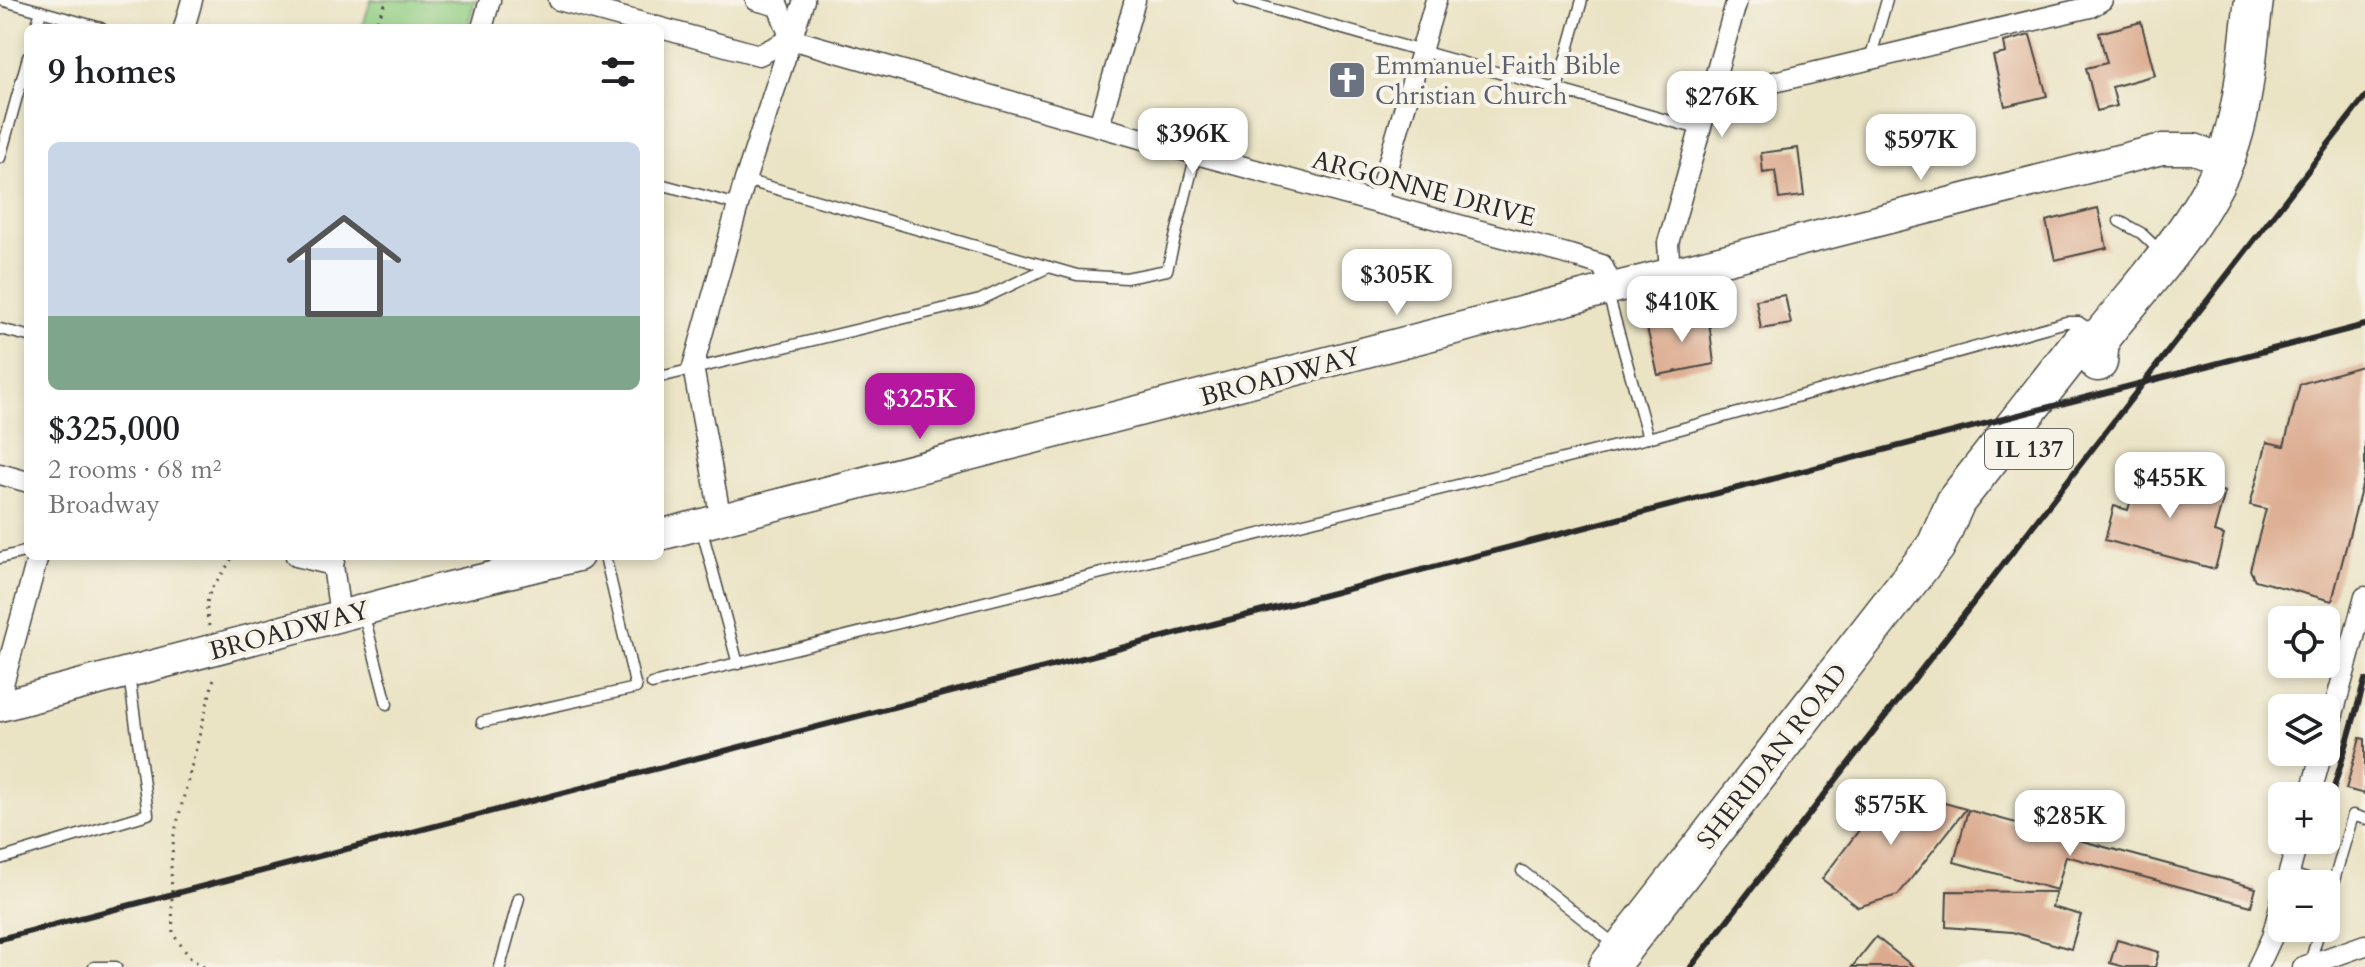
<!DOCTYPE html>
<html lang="en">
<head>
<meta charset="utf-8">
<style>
	body { margin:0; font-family:Cardo,serif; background:#f6f6f6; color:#202124; height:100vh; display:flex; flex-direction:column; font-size:30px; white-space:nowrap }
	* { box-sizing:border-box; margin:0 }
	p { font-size:26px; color:#757577 }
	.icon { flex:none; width:44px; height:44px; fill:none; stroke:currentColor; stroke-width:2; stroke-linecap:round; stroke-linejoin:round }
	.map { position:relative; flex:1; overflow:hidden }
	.panel { position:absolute; left:24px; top:24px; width:640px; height:536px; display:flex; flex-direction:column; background:#fff; border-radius:12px; box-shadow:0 4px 12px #0003 }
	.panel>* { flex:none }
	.tools { position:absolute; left:2268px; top:606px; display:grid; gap:16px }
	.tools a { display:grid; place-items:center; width:72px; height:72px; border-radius:12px; background:#fff; box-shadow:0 4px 12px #0003; font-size:40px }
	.price { position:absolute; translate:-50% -68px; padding:0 18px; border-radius:16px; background:#fff; color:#222; font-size:26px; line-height:52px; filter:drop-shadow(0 2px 4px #0008) }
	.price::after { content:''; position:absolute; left:50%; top:48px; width:24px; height:18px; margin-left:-12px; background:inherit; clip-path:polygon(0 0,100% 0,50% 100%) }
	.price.on { background:#b5179e; color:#fff }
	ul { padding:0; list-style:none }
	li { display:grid; align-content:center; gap:16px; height:424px; padding:0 24px }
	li+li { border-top:2px solid #e0e0e0 }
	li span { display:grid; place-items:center; height:248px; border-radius:12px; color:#555 }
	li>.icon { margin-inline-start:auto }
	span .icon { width:144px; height:144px; fill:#fffc; stroke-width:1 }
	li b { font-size:34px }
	h2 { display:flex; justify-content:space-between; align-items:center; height:96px; padding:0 24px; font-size:34px }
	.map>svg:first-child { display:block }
	.green { fill:#91ce83; stroke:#5e7c57; stroke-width:2 }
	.building { fill:#dcab8f }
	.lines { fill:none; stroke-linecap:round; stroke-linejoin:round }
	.lane-casing { stroke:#484742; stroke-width:13 }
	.street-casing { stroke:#484742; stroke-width:23 }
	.secondary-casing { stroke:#484742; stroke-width:33 }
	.highway-casing { stroke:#484742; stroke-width:41 }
	.path { stroke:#484742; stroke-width:3; stroke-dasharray:2 6; stroke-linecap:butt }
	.lane { stroke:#fff; stroke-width:10 }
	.street { stroke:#fff; stroke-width:20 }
	.secondary { stroke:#fff; stroke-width:30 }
	.highway { stroke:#fff; stroke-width:38 }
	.rail { stroke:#2b2b2b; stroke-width:6 }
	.labels { text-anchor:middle; stroke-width:8; stroke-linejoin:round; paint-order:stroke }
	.shield { fill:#f7f3e8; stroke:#686764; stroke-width:2 }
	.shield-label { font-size:24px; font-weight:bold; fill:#2b2b2b }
	.worship-label { font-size:26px; fill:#5b616d; stroke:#f7f3e8; text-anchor:start }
	.street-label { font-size:26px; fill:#2b2b2b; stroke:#f7f3e8 }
</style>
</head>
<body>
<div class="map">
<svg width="2365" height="967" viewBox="0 0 2365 967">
	<rect width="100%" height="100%" fill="#f7f3e8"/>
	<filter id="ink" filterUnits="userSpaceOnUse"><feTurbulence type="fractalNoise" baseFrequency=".0125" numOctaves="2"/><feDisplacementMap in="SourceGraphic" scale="16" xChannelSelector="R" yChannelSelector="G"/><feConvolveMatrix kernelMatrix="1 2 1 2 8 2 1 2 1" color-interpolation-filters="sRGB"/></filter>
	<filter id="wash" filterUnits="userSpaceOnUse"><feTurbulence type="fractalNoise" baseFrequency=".006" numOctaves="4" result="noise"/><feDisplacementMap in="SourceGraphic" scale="32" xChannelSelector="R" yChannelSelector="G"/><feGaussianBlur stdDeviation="1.8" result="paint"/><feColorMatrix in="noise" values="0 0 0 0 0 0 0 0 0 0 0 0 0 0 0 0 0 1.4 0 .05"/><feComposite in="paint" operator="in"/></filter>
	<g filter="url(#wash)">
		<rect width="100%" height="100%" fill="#eae3c4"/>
		<polygon class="green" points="371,0 475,0 467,28 362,28"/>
		<g id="blocks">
			<g class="building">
				<polygon points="2141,22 2155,75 2112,87 2117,106 2097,111 2086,68 2107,63 2099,33"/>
				<polygon points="2030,35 2047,96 2005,106 1993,56 2006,53 2004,42"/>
				<polygon points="1798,148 1804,196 1779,199 1775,171 1763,173 1761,153"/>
				<polygon points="2098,208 2107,248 2055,260 2046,221"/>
				<polygon points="1785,295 1791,324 1761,329 1756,300"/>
				<polygon points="1708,313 1714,364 1658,375 1647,328 1683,320 1682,317"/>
				<polygon points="2365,365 2365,474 2332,601 2255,580 2250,570 2266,509 2250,505 2267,442 2284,446 2300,384"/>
				<polygon points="2139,469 2225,492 2214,532 2224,535 2215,569 2105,540 2114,506 2128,510"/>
				<polygon points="2360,738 2365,739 2365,794 2346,789"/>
				<polygon points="1891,788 1966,809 1898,895 1858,907 1822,879"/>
				<polygon points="1968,810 2256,888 2251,906 2066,856 2057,890 1954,862"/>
				<polygon points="1947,891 2056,892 2052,907 2081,915 2071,949 2012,932 1946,927"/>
				<polygon points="1876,937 1914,967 1852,967"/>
				<polygon points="2117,940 2159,952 2155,967 2125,967 2110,963"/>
			</g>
		</g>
	</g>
	<g filter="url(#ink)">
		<use href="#blocks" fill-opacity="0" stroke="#484742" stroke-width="2"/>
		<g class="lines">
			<defs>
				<g id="lane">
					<polyline points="1,0 101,28"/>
					<polyline points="1240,0 1702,130"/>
					<polyline points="36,28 41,11"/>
					<polyline points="1870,59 1887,0"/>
					<polyline points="1557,89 1582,0"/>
					<polyline points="0,158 28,57"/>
					<polyline points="745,180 1077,275 1126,278 1167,270 1196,154"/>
					<polyline points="660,184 738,205"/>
					<polyline points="2119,221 2141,233 2162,253"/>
					<polyline points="1608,294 1648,438"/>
					<polyline points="0,329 28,336"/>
					<polyline points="660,377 980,300 1049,267"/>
					<polyline points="701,527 738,664"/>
					<polyline points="0,558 28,551"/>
					<polyline points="363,612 387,704"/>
					<polyline points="652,684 1648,438 2066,322 2079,322 2089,329"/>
					<polyline points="482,722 636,688 605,556"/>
					<polyline points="0,859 148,814 129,675"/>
					<polyline points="1522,871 1617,946"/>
					<polyline points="2289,874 2326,884"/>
					<polyline points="2326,908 2353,815 2365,819"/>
					<polyline points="2310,963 2320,928"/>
					<polyline points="94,967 116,967"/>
					<polyline points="500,967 519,898"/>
				</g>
				<g id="street">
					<polyline points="559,0 759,55 791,39 1196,154 1570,255 1602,265 1613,288"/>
					<polyline points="756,0 778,6 791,39"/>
					<polyline points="184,28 192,0"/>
					<polyline points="482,28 490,0"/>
					<polyline points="1711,97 2090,7 2102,0"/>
					<polyline points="1099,126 1135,0"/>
					<polyline points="1377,202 1436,0"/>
					<polyline points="1670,273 1668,243 1737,0"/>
					<polyline points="0,474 28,482"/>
					<polyline points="721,520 693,367 745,180 804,0"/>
					<polyline points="296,556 333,565"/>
					<polyline points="335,556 333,565 340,616"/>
					<polyline points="0,695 38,556"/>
					<polyline points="2326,739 2365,597"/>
					<polyline points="2310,796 2322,752"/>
					<polyline points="2286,884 2298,840"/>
					<polyline points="2258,967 2272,937 2282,899"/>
					<polyline points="2303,967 2365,945"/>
				</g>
				<g id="secondary">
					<polyline points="660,535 1613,288 2162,149 2194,149 2225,160"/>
					<polyline points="0,706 438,590 578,556"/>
				</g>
				<g id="highway">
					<path d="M2098,362l2,-24c43,-54 102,-115 126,-181 19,-49 21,-105 28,-157"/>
					<polyline points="1608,967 1936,546 1956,501 2081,342 2100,338"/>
				</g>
			</defs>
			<use href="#lane" class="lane-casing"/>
			<use href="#street" class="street-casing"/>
			<use href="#secondary" class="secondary-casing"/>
			<use href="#highway" class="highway-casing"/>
			<g class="path">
				<polyline points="374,28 387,0"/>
				<path d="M209,626c-8,-38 8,-39 24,-70"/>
				<polyline points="204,967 191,959 173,934 171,866 174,835 215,674"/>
			</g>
			<use href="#lane" class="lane"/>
			<use href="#street" class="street"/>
			<use href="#secondary" class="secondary"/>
			<use href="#highway" class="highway"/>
			<g class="rail">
				<polyline points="2333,791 2365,680"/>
				<polyline points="0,939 2365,325"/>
				<polyline points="1691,967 2365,97"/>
			</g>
		</g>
	</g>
	<defs>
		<symbol id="church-square" viewBox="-11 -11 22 22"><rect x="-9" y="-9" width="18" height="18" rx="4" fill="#6b7280" stroke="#f7f3e8"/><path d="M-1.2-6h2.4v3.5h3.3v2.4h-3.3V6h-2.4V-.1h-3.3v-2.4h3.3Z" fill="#fff"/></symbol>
	</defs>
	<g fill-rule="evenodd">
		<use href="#church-square" x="1325" y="58" width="44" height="44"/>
	</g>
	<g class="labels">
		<rect class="shield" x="1985" y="429" width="88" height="40" rx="6"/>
		<g class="shield-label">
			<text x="2029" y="457">IL 137</text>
		</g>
		<g class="worship-label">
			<text x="1375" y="74">Emmanuel Faith Bible<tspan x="1375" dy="30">Christian Church</tspan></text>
		</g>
		<g class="street-label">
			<text transform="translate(1424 188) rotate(15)" y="9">ARGONNE DRIVE</text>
			<text transform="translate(1280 376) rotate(-15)" y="9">BROADWAY</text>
			<text transform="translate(289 630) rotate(-15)" y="9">BROADWAY</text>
			<text transform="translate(1772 756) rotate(-52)" y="9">SHERIDAN ROAD</text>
		</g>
	</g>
</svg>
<div class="tools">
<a><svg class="icon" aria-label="locate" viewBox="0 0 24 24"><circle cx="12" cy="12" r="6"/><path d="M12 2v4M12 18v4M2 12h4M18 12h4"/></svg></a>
<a><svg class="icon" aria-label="layers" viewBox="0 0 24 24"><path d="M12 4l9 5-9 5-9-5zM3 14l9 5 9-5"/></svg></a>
<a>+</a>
<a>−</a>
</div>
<b class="price" style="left:1722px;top:139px">$276K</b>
<b class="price" style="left:1193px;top:176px">$396K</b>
<b class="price" style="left:1921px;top:182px">$597K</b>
<b class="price" style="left:1397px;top:317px">$305K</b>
<b class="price" style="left:1682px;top:344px">$410K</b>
<b class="price on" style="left:920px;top:441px">$325K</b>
<b class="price" style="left:2170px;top:520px">$455K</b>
<b class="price" style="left:1891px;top:847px">$575K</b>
<b class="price" style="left:2070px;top:858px">$285K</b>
<section class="panel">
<h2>9 homes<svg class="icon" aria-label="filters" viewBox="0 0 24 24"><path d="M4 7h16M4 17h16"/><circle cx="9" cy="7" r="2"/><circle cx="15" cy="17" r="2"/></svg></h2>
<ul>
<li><span style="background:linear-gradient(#c9d6e8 70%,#7fa58c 0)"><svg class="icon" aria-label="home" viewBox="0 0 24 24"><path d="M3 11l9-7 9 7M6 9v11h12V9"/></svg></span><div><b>$325,000</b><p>2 rooms · 68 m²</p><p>Broadway</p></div></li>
</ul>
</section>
</div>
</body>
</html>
